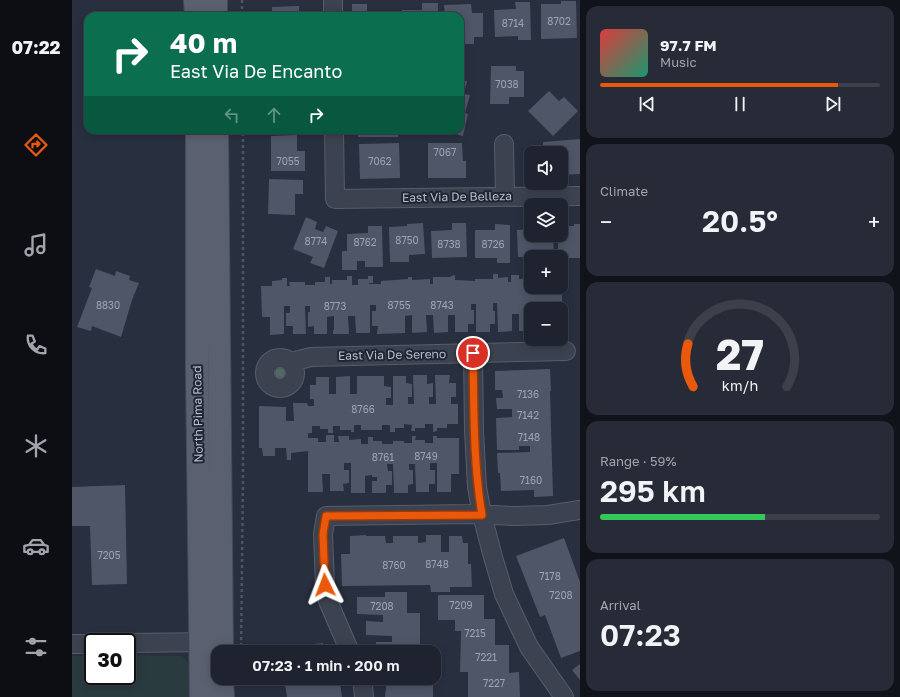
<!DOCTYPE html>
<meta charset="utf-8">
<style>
:root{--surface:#1e232f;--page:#262b37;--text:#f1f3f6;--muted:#a1a4aa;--line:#3c404b;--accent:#ea580c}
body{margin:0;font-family:"Golos Text",sans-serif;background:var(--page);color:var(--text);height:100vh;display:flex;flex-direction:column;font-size:15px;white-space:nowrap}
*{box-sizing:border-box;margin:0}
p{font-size:13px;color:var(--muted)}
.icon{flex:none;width:22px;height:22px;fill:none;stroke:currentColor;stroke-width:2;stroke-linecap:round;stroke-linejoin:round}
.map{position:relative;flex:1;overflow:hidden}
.side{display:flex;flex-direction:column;gap:6px;padding:6px;background:#10131a;width:320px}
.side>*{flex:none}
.guide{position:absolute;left:12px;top:12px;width:380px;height:122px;border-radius:12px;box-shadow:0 2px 10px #0003,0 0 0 1px var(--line);background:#0b6e4f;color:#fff;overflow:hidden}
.fabs{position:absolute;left:452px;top:146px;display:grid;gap:8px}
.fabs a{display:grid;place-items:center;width:44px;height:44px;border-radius:8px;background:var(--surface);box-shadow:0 2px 10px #0003,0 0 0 1px var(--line);font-size:20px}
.speed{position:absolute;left:12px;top:633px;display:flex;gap:8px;font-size:20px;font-weight:700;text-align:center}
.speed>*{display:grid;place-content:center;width:52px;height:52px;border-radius:50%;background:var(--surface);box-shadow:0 2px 10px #0003,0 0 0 1px var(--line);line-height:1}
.speed .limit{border:2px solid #111;border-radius:6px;background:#fff;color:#111}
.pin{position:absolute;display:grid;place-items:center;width:34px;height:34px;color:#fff;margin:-17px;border:2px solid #fff;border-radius:50%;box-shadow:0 1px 4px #0007}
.me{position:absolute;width:44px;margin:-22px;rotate:357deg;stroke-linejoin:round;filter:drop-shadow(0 0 3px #0008)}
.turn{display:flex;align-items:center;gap:14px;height:84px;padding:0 20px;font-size:18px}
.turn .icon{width:52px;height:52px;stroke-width:2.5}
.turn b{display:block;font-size:28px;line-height:34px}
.lanes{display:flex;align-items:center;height:38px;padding:0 20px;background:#0003;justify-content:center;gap:20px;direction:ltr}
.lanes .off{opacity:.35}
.big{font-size:30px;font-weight:600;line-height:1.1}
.side .widget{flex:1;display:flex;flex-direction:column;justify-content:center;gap:6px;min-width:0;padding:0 14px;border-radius:12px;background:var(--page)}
.side .dial{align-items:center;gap:0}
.dial svg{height:104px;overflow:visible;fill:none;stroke:var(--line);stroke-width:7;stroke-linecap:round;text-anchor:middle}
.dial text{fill:var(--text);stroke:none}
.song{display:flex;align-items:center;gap:12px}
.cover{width:48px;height:48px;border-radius:6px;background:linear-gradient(135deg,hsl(0 70% 55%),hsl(160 70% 35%))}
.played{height:4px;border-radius:2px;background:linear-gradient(90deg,var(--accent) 85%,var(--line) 85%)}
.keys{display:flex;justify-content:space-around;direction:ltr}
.heat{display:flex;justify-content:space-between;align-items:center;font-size:22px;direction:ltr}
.charge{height:6px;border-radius:3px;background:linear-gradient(90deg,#34c759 59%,var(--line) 0)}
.trip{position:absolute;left:139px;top:645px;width:230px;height:40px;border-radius:12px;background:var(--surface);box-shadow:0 2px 10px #0003,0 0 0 1px var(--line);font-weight:600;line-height:40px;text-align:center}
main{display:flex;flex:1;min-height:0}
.menu{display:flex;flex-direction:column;width:72px;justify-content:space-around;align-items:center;background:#0c0e13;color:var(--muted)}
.menu .icon{width:28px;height:28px}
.menu .selected{color:var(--accent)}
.menu b{font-size:18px;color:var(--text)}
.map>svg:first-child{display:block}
</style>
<main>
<nav class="menu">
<b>07:22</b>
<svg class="icon selected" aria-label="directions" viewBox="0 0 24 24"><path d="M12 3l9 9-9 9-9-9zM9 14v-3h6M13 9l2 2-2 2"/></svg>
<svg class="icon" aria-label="music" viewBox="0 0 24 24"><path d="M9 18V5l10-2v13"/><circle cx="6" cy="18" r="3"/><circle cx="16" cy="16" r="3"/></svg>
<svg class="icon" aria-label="phone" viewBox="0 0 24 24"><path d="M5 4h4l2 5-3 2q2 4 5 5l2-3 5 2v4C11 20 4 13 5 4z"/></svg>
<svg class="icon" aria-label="climate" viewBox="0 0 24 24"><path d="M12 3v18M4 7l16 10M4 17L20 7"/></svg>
<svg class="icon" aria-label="car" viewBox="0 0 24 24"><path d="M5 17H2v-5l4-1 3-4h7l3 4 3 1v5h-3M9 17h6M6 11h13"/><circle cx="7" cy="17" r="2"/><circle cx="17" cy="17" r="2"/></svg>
<svg class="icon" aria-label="filters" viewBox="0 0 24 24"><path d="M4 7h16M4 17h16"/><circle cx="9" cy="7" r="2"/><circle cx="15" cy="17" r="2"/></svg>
</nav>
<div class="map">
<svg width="508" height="697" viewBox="0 0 508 697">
<rect width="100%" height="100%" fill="#282f3f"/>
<path fill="#2a3b40" d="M55,655L109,656C123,665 120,682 120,697H0V656H21V676H55Z"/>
<path fill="#4e5668" d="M489,1H504L505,38L469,39V4H489Z
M443,2H458L459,40H446V36L423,37L422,10L444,9Z
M350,3H366V16H330V10H350Z
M280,4H295V11H315V16H280Z
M399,4L400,13H411V37H402V44H388V16H373L372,5Z
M227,6V16H200V7Z
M419,66H444V71H452V97H437V104H418Z
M388,80L395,81L392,94L398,95L393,113L396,114L391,136L373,131V130H388Z
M477,91L487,101L492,97L506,111L481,136L456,111Z
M286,130H326V137H286Z
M225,135V151H233V171H199V136Z
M508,139V174L489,175V153H471V142Z
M327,143L328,178L288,179L287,144Z
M356,143H390L391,161H394V178H356Z
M197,179L231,180V194H223V215L196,214Z
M234,217L245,222L243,229L251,232L254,226L266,231L252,268L238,263L241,257L221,249Z
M351,223L353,254L337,255V262H318L317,227L335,226V224Z
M380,223H394L395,257L360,258L359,231L380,230Z
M423,224L438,225V263H425V258H403V230H423Z
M502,224H508V258H489V257H486V235H489V226H502Z
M296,226H310L311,267H293V261H285V270H270V251H275V234L296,233Z
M459,229V235H481L482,257H446L445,230Z
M24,269L43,276L44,271L58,276L57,280L67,283L60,300L49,337L20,326L19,331L5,327L20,288L17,287Z
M421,274H426V278L436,277V282H439V275H447V279L459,278V287H490V302H485V309H467V302L463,303V309H459V331H447V314H440V331L426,332L425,303H421V311H423V324H418V332H404V304H399V310H402V324H396V332H383V315H376V332L362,333L361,315H354L355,332L340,333V315L333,316V333L305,334L306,326H300V311H304V305H298V333H284L283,316H276L277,334H261V330H262V316L255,317V334H242V326L236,327V312H238V306H233L234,334H221V326H214V313H218V306H212V334L198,335V317H190L189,286H200V281L210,280V278H215V286H218L217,282H233V285H243V282H253V277H258V284H260V280H275V276H280V285H286V279H296V276H301V283H297V284H309V281L336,279V277H340V280L358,279V284H361V277H379V276L383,275V280L403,281V279H421Z
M478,369L479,391H478L481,496L462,497V490L429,491L428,473H426L425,453L458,452V446H447V450H425L424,418L440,417V409H425L424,398H431L430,390H423V371Z
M341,375H355V384L361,383V397H357V404H364L363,375H378L377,383H384V397H379V404H386V424H375V428H365V431L361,432V424H353V428H343V431H339L340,425L332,424V428H323V432H318V425H310V430H289V425H282V432H279V430H268V426H261V433H256V429H248V426H240V433H236V438H246V442H254V435H262V442H267L266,436H277V440L289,439V444H296V437H301V441H310V444H321V441H332V443H340V436H344L343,440H353V443H361V436H365V438H387V474H379V492H365V463H358V470H363V484H357V492H344L343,464H337V470H341V484L336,485V493H322L321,464H315L316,471H320V485H314V493H300V481H305V477H300V475L293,476V493H279V463H272V470H277V483L271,484L272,491H258V474H250L251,492H236V451L219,453V460H215L214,448H203V456H191L190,448H187V406L214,407V421H222L221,403H235L236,406H242V399H238V385H244V377H257V394H264V377L278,376V394H285V376H312V386L319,387V398H314V405H321V376H334V383L340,384V397H336V404H342Z
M53,485L55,584L20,585L18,526H0V487Z
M294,535V536H313L314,543H321V536H346V543L354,542V535H369V552H377V536H390L391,543H396V564H399L400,587H378V592H359L358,585L270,586L269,554H278V536Z
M492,538L508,582V651L489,658L473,615L468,617L444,556Z
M313,592H335V613H348V645L362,646V652H304V642H320V636L294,635V621L311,622V615L285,614V597H313Z
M366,595H412V619H423V645H437V673L447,672L448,697H396V672H388L389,631H383V620H366Z
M251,643L252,652H199L198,649Z
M508,664V680L500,670Z
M212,678H255L256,685L268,683L270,697H215Z
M341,678H361V697H313L314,686H321V681L342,683Z"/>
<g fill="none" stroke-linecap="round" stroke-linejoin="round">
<defs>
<path id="minor" d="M261,0V16
M262,130L263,199L508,196
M432,144L433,196
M401,353L402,431L405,487L410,515L421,557L432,594L457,647L492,697
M193 373a15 15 0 1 1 30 0a15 15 0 1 1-30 0Z
M219,362L239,357L494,351
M55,643L142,642
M0,644H21
M278,652L256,601L253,585L251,534L254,516L399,514L442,516L476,515L508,510
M288,678L291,686L292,697"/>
<path id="major" d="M123,0L124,16
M144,0V16
M125,130V370L129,697
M145,130L150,652
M150,678L151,697"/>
</defs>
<use href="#minor" stroke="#575d6a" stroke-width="20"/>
<use href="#major" stroke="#454b58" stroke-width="24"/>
<path stroke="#48585d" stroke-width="2.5" stroke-dasharray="3 3" stroke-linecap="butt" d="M170,0V16
M169,652L171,478V130"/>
<use href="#minor" stroke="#3c424f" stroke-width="18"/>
<use href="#major" stroke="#5a606f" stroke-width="22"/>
</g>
<circle fill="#506962" cx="208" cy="373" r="5"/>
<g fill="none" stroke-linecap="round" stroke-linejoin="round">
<defs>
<path id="route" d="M253,585L251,534L254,516L410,515C401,462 402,407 401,353"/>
</defs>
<use href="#route" stroke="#983908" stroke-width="10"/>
<use href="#route" stroke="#ea580c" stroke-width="7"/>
</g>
<g text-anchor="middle" stroke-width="4" stroke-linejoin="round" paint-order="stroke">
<g font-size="10" fill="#9ea3b2">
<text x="487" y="25">8702</text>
<text x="441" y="27">8714</text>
<text x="435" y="88">7038</text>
<text x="373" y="156">7067</text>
<text x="216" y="165">7055</text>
<text x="308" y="165">7062</text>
<text x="335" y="244">8750</text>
<text x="244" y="245">8774</text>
<text x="293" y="246">8762</text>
<text x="377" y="248">8738</text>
<text x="421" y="248">8726</text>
<text x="36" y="309">8830</text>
<text x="327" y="309">8755</text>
<text x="370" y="309">8743</text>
<text x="263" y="310">8773</text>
<text x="456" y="398">7136</text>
<text x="291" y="413">8766</text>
<text x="456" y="419">7142</text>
<text x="457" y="441">7148</text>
<text x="354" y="460">8749</text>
<text x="311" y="461">8761</text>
<text x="459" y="484">7160</text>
<text x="37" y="559">7205</text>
<text x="365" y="568">8748</text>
<text x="322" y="569">8760</text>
<text x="478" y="580">7178</text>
<text x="489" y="599">7208</text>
<text x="389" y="609">7209</text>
<text x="310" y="610">7208</text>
<text x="403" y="637">7215</text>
<text x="414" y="661">7221</text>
<text x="422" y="687">7227</text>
</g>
<g font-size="12" fill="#b8bdca" stroke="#202634">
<text transform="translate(385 197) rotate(-1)" y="4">East Via De Belleza</text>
<text transform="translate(320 355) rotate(-1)" y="4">East Via De Sereno</text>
<text transform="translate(126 414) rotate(-91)" y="4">North Pima Road</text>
</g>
</g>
</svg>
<div class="fabs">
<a><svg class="icon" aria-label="sound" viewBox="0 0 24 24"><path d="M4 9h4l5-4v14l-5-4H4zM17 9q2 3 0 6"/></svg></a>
<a><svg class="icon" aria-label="layers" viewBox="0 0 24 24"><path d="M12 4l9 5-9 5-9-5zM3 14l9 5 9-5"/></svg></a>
<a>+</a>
<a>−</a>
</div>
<div class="speed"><div class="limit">30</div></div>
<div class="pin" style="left:401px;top:353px;background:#d93025"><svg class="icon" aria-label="arrive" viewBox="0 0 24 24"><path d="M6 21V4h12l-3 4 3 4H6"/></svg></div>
<svg class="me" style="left:253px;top:585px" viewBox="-20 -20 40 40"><path d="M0-17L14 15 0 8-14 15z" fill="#ea580c" stroke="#fff" stroke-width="4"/></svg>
<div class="trip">07:23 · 1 min · 200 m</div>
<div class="guide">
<div class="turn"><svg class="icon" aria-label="right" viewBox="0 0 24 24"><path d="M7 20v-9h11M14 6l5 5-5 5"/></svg><div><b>40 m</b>East Via De Encanto</div></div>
<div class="lanes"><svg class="icon off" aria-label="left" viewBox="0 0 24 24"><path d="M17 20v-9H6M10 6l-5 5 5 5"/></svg><svg class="icon off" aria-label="ahead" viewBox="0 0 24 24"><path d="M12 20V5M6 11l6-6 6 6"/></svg><svg class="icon" aria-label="right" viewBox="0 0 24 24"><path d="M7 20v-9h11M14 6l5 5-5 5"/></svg></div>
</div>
</div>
<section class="side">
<div class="widget">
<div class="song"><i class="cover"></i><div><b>97.7 FM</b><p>Music</p></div></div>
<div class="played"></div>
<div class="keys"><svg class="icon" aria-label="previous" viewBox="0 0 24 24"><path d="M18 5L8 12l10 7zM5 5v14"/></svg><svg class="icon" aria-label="pause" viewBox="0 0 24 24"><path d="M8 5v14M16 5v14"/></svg><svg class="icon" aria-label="next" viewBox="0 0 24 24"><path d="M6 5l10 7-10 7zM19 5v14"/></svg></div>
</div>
<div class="widget"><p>Climate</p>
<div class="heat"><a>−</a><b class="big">20.5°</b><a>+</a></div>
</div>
<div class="widget dial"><svg viewBox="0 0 100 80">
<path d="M14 69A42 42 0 1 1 86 69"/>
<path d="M14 69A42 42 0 0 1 10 36" stroke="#ea580c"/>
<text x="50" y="56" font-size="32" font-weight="700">27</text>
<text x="50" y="72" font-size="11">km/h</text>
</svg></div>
<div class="widget"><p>Range · 59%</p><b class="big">295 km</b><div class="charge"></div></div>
<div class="widget"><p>Arrival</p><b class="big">07:23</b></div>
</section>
</main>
